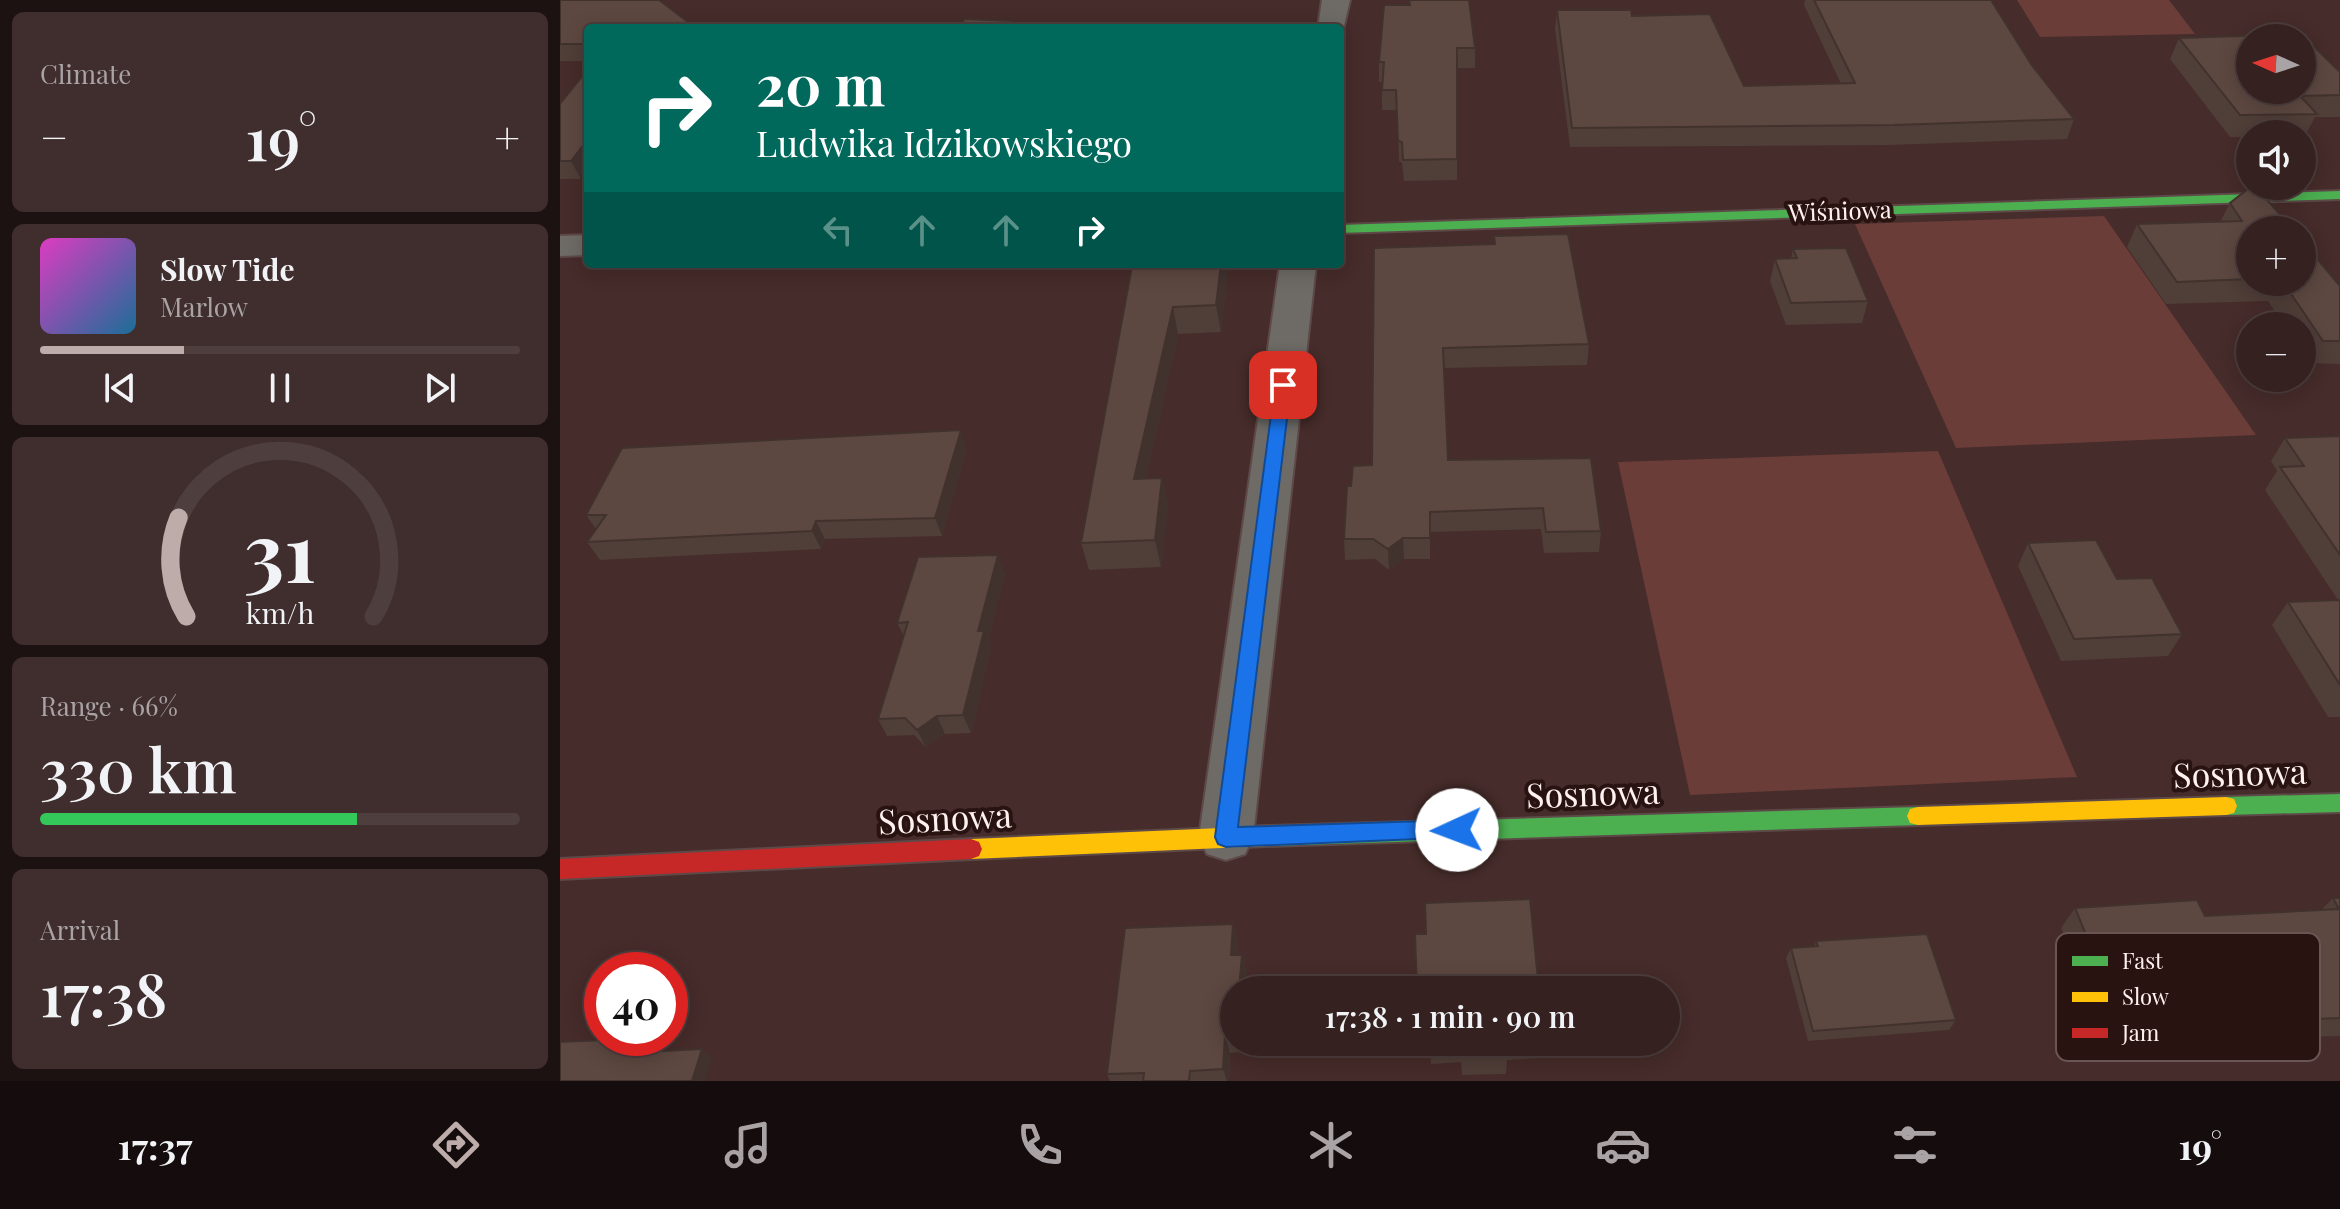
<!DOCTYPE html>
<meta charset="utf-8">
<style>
:root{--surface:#342120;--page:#3f2e2d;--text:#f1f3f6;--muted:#a9a3a5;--line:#4e3e3e;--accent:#beacaa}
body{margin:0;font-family:"Playfair Display",serif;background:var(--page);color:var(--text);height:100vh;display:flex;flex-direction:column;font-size:30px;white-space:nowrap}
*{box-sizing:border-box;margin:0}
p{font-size:26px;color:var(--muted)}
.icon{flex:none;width:44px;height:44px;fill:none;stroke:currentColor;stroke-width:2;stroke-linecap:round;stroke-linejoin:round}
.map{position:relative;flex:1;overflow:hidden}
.side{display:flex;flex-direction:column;gap:12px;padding:12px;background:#1d1212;width:560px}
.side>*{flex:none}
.banner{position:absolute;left:24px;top:24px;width:760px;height:244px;border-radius:8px;box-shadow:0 4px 20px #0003,0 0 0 2px var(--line);background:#00695c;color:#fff;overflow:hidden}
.needle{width:52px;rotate:273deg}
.tools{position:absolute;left:1676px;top:24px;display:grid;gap:16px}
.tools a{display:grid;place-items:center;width:80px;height:80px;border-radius:50%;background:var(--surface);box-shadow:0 4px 20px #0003,0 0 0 2px var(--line);font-size:40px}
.speed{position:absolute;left:24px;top:952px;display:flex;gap:16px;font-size:40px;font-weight:700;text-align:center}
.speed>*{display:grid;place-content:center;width:104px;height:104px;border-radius:50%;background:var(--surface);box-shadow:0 4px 20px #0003,0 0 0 2px var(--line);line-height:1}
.speed .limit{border:12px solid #d22;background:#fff;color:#111}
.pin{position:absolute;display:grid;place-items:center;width:68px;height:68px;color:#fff;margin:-34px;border-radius:16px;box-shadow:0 4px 12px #0006}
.me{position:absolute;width:88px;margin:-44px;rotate:268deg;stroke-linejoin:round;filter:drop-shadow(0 0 6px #0008)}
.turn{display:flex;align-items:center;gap:28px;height:168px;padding:0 40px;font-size:36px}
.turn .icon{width:104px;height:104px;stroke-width:2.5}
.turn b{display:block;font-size:56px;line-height:68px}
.lanes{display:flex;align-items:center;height:76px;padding:0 40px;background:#0003;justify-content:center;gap:40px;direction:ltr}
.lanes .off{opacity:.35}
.big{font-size:60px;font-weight:600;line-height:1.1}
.side .widget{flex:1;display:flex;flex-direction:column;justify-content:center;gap:12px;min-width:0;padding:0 28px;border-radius:12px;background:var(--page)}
.side .dial{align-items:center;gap:0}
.dial svg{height:208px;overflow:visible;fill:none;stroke:var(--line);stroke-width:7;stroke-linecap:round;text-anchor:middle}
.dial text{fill:var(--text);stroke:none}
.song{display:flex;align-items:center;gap:24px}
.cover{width:96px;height:96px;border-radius:12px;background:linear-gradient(135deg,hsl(310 70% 55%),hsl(200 70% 35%))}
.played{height:8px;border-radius:4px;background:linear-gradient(90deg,var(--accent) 30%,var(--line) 30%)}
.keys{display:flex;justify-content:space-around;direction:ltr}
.heat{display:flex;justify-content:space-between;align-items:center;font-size:44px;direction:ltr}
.charge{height:12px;border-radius:6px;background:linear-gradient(90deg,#34c759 66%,var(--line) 0)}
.trip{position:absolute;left:660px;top:976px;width:460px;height:80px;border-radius:40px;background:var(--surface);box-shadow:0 4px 20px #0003,0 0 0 2px var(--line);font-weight:600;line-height:80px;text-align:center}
.dock{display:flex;height:128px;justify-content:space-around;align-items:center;background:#150d0d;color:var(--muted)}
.dock .icon{width:56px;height:56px}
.dock .active{color:var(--accent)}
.dock b{font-size:36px;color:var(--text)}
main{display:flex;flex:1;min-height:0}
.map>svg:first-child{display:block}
</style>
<main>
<section class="side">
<div class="widget"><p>Climate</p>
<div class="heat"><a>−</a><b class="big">19°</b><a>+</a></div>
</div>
<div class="widget">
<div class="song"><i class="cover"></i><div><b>Slow Tide</b><p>Marlow</p></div></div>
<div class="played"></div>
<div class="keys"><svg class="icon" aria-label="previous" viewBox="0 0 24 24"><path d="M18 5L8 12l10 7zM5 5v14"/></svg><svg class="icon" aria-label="pause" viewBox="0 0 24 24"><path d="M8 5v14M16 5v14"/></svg><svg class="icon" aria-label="next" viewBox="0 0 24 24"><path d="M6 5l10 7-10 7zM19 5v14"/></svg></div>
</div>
<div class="widget dial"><svg viewBox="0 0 100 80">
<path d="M14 69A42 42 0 1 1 86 69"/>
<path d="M14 69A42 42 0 0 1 11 31" stroke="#beacaa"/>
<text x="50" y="56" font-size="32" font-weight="700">31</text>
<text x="50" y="72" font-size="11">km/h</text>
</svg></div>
<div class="widget"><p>Range · 66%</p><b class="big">330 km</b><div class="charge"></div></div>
<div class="widget"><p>Arrival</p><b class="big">17:38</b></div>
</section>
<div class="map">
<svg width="1780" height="1081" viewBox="0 0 1780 1081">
<rect width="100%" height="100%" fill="#462c2a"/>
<path fill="#6a3d39" d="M1457,0H1609L1635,34L1480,37Z
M1544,216L1696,435L1396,448L1295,224Z
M1378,451L1517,777L1130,795L1058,462Z"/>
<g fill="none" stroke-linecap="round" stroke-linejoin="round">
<defs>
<path id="street" d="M762,0H790L782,34L780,28H758Z
M28,235V255L0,256V236Z
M720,264H756L693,837L685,854L666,860L647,854L639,837Z"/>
<path id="fast" d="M1780,191V199L780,233V225Z
M1780,794V812L1666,815L1658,813L1655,806L1658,799L1666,797Z
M1358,807L1366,809L1369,816L1366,823L1358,825L707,846L699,843L696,836L699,829L707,826Z"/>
<path id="slow" d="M1666,797L1674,799L1677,806L1674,813L1666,815L1358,825L1350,823L1347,816L1350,809L1358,807Z
M707,826L715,829L718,836L715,843L707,846L411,859L403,856L400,849L403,842L411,839Z"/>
<path id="jam" d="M411,839L419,842L422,849L419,856L411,859L0,879V859Z"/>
</defs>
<use href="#street" stroke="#5d4948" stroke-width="4"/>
<use href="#fast" stroke="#5d4948" stroke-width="4"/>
<use href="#slow" stroke="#5d4948" stroke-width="4"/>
<use href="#jam" stroke="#5d4948" stroke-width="4"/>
<use href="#street" fill="#6e6b66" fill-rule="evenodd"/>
<use href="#fast" fill="#4caf50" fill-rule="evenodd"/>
<use href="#slow" fill="#ffc107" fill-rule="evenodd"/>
<use href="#jam" fill="#c62828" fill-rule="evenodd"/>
</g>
<path fill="#503e38" d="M0,0L28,28V61H0Z
M849,0H909L915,48V68H897V180L844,181L842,163L839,161L837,110H822V82H819V62L849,5Z
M1245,0H1431L1471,64L1514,119L1507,139L1328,145L1010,147L995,29L997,10L1072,16L1184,86L1281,84L1244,5Z
M1619,38L1780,72V117H1755L1745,136H1742V134H1690V137H1670L1610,59Z
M0,104L21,179H0Z
M1670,203L1690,230V282H1742L1780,286V364L1749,363L1742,353V326H1725L1708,301L1606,304L1567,247L1577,224L1660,222Z
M934,236L1029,344L1027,365L884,368L888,460L1041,531L1039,552L984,553L981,529L870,532V559H844L829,570L815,559L785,560L784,539L791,486L812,465L934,244Z
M1233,249L1308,301L1302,323L1226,325L1210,281L1215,259L1231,258Z
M668,264L661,332L618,334L586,479L602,478L608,505L601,567L529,570L521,543L572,266Z
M1780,436V717H1768L1712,625L1728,602L1778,600L1705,490L1717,471L1711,461L1725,438Z
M407,448L382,536L265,539L261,549L40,560L27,542L36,529L26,515Z
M1468,543L1557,579L1622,634L1608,656L1501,661L1458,566Z
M445,573L428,640L431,648L411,733L385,734L366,747L354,735L327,736L318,719L344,636L337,623Z
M1773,898H1780V1036L1748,1037L1737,1047L1670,1050L1663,1033L1546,1041L1501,928L1515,908L1645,916L1761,910Z
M673,924L678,944L677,955H682L687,974L686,990H674V1042H681L680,1052L670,1053L669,1081H550L547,1074Z
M1256,941L1396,1020L1389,1030L1248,1041L1226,958L1231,948L1254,947Z
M870,1042H984L982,1058L947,1060L946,1074L902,1075L901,1062L871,1064Z"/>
<path fill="#41322e" d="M28,139V169L21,179L11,161Z
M661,264H668L661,332L656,305Z
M613,307L618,334L580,507L574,479Z
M401,430L407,448L382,536L375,518Z
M602,478L608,505L601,567L595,540Z
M256,521L265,539L261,549L252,531Z
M843,538L844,559L829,570L828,549Z
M438,555L445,573L428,640L431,648L411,733L403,715L418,631Z
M377,716L385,734L366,747L357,730Z
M673,924L678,944L676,974L671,955Z
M682,955L687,974L686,990H679Z
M665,1035L670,1053L669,1081H667L663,1069Z
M88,1038L99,1048L93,1062L83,1052Z
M677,1042H681L680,1052Z
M142,1049L152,1059L145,1081H132Z"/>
<path fill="#5d4841" stroke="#41322e" stroke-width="2" fill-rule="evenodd" d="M0,0H99L136,28H28V44H0Z
M849,0H909L915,48H897V159L843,160L842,142L838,141L836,90H822L824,62H819L824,5H850Z
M1254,0H1431L1471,64L1514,119L1334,125L1012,128L997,10H1071L1072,16L1150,14L1184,86L1295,83Z
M404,19L453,21L450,28H400Z
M1741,34L1780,72V95L1740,96L1757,114L1680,115L1619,38ZM1690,38H1742V90H1690Z
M28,69V139L11,161H0V104Z
M1688,189H1698L1733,230H1690V279L1617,282L1577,224L1682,221L1670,203Z
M1008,234L1029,344L883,348L888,460L1031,458L1041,531L986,532L983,508L870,512V538H843L828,549L813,539H784L787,486H791L793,466L812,465L814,248L935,244L934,236Z
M1742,241L1780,286V341H1763L1723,282H1742Z
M1286,248L1308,301L1231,303L1215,259L1237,258L1233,249Z
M619,264H661L656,305L613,307L574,479L602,478L595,540L521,543L572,266Z
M401,430L375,518L256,521L252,531L27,542L46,515H26L62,448Z
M1780,436V555L1720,467L1744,466L1725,438Z
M1536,540L1557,579L1592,578L1622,634L1514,639L1468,543Z
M438,555L418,631H424L403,715L377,716L357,730L345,718L318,719L348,622L337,623L358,557Z
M1780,600V685L1728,602Z
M1773,898H1780V1018L1754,1019L1758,1028L1690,1032L1682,1014L1562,1022L1515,908L1637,900L1645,916L1779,909Z
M970,899L979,990H857L855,934H866L865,903Z
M673,924L671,955H682L679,990H674V1034L665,1035L663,1069L630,1071L629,1081H583L584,1073L547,1074L565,928Z
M1367,934L1396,1020L1253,1031L1231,948L1258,946L1256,941Z
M88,1038L83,1052L142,1049L132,1081H0V1042Z
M870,1042H950H947V1056L902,1057V1044L870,1045Z"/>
<path fill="#1a73e8" stroke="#114b97" stroke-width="2" d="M723,379L731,385L678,827L897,820L905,823L908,830L905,837L666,847L658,844L655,837L715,385Z"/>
<g text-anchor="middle" stroke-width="8" stroke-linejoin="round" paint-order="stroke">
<g font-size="24" fill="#fef1ef" stroke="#291311">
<text transform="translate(1280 212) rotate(-2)" y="8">Wiśniowa</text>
</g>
<g font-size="34" fill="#fef1ef" stroke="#291311">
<text transform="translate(1680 774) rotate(-2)" y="12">Sosnowa</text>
<text transform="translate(1033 794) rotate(-2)" y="12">Sosnowa</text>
<text transform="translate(385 819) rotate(-3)" y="12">Sosnowa</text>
</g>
</g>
<rect x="1496" y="933" width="264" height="128" rx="12" fill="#291311" stroke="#695654" stroke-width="2"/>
<rect x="1512" y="956" width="36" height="10" fill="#4caf50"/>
<rect x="1512" y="992" width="36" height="10" fill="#ffc107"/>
<rect x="1512" y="1028" width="36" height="10" fill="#c62828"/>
<g font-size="22" fill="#fef1ef">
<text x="1562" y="969">Fast</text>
<text x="1562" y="1005">Slow</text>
<text x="1562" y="1041">Jam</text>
</g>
</svg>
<div class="tools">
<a><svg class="needle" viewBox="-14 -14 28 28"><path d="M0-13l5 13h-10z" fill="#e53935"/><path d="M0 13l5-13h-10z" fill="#a9a3a5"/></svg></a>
<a><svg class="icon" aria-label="sound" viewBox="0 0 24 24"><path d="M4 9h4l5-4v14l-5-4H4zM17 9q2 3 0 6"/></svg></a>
<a>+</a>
<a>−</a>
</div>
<div class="speed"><div class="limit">40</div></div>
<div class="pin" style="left:723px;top:385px;background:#d93025"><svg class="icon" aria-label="arrive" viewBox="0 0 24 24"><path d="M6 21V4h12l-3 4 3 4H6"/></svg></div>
<svg class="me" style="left:897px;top:830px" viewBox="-20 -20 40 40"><circle r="19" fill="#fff"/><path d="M0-13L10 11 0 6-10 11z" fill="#1a73e8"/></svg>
<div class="trip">17:38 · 1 min · 90 m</div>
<div class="banner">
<div class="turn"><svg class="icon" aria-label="right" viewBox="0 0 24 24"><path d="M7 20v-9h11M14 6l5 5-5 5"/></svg><div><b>20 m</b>Ludwika Idzikowskiego</div></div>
<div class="lanes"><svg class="icon off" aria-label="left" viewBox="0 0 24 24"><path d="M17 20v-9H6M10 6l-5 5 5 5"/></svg><svg class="icon off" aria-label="ahead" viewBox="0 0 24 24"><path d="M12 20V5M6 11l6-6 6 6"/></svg><svg class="icon off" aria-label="ahead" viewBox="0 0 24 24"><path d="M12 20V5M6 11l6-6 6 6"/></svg><svg class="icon" aria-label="right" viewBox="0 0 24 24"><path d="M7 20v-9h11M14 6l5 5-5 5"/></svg></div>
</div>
</div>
</main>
<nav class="dock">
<b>17:37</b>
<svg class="icon active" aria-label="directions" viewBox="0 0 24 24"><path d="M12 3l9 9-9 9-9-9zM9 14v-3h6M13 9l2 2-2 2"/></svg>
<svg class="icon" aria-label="music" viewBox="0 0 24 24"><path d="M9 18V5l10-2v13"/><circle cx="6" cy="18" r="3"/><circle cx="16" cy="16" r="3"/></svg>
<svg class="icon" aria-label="phone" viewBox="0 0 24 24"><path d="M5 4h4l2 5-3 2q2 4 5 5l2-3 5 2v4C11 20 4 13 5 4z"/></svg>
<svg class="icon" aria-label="climate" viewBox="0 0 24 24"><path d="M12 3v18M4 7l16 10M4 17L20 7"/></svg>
<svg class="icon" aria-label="car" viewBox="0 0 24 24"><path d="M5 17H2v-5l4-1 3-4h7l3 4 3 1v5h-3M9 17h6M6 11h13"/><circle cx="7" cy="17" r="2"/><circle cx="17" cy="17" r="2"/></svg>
<svg class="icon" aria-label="filters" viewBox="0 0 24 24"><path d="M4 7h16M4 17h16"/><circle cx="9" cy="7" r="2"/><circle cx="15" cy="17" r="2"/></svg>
<b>19°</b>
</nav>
